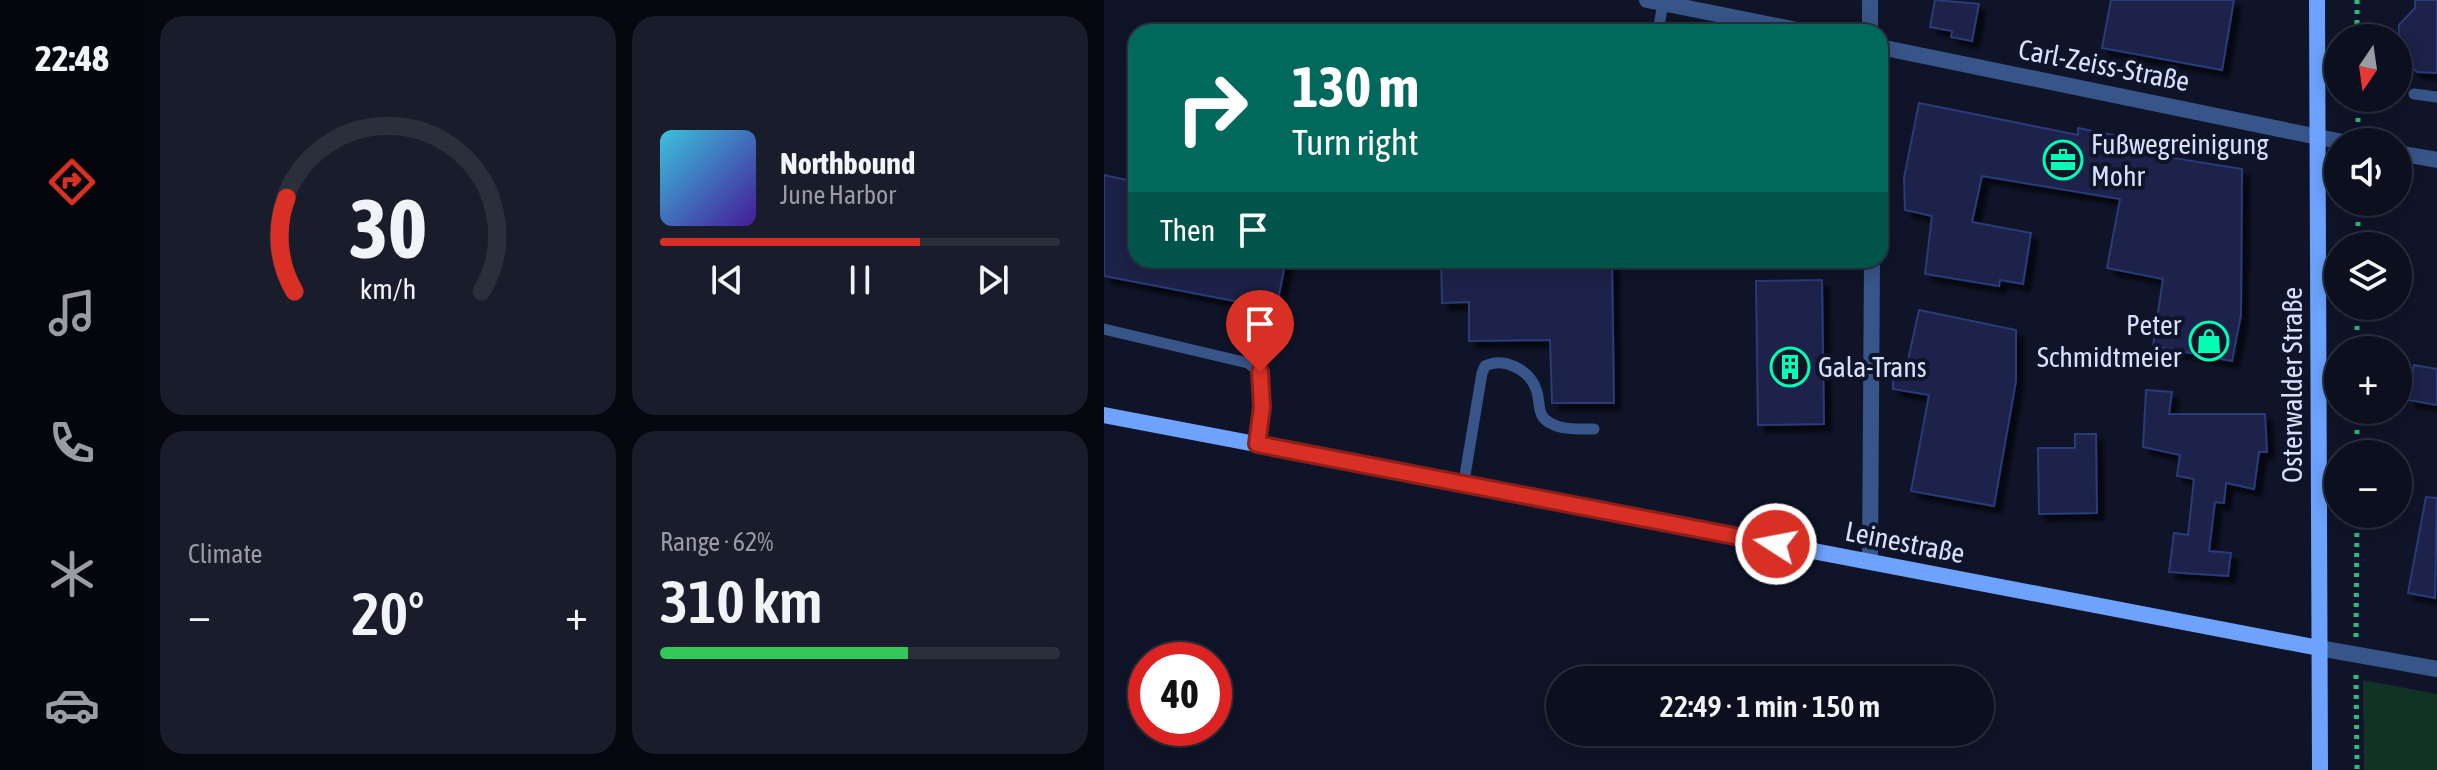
<!DOCTYPE html>
<meta charset="utf-8">
<style>
:root{--surface:#0b0f1e;--page:#191d2b;--text:#f1f3f6;--muted:#9a9ca4;--line:#2b2f3c;--accent:#d93025}
body{margin:0;font-family:"Asap Condensed",sans-serif;background:var(--page);color:var(--text);height:100vh;display:flex;flex-direction:column;font-size:30px;white-space:nowrap}
*{box-sizing:border-box;margin:0}
p{font-size:26px;color:var(--muted)}
.icon{flex:none;width:44px;height:44px;fill:none;stroke:currentColor;stroke-width:2;stroke-linecap:round;stroke-linejoin:round}
.map{position:relative;flex:1;overflow:hidden}
.details{display:flex;flex-direction:column;gap:16px;padding:16px;background:#060810;width:960px}
.details>*{flex:none}
.top-card{position:absolute;left:24px;top:24px;width:760px;height:244px;border-radius:24px;box-shadow:0 4px 20px #0003,0 0 0 2px var(--line);background:#00695c;color:#fff;overflow:hidden}
.needle{width:52px;rotate:193deg}
.fabs{position:absolute;left:1220px;top:24px;display:grid;gap:16px}
.fabs a{display:grid;place-items:center;width:88px;height:88px;border-radius:50%;background:var(--surface);box-shadow:0 4px 20px #0003,0 0 0 2px var(--line);font-size:40px}
.speed{position:absolute;left:24px;top:642px;display:flex;gap:16px;font-size:40px;font-weight:700;text-align:center}
.speed>*{display:grid;place-content:center;width:104px;height:104px;border-radius:50%;background:var(--surface);box-shadow:0 4px 20px #0003,0 0 0 2px var(--line);line-height:1}
.speed .limit{border:12px solid #d22;background:#fff;color:#111}
.pin{position:absolute;display:grid;place-items:center;width:68px;height:68px;color:#fff;margin:-82px -34px;border-radius:50% 50% 50% 0;rotate:-45deg;box-shadow:0 0 8px #0007}
.pin .icon{rotate:45deg}
.me{position:absolute;width:88px;margin:-44px;rotate:281deg;stroke-linejoin:round;filter:drop-shadow(0 0 6px #0008)}
.turn{display:flex;align-items:center;gap:28px;height:168px;padding:0 32px;font-size:36px}
.turn .icon{width:104px;height:104px;stroke-width:2.5}
.turn b{display:block;font-size:56px;line-height:68px}
.then{display:flex;align-items:center;height:76px;padding:0 32px;background:#0003;gap:16px;font-size:30px}
.big{font-size:60px;font-weight:600;line-height:1.1}
.details .widget{flex:1;display:flex;flex-direction:column;justify-content:center;gap:12px;min-width:0;padding:0 28px;border-radius:24px;background:var(--page)}
.details .dial{align-items:center;gap:0}
.dial svg{height:208px;overflow:visible;fill:none;stroke:var(--line);stroke-width:7;stroke-linecap:round;text-anchor:middle}
.dial text{fill:var(--text);stroke:none}
.song{display:flex;align-items:center;gap:24px}
.cover{width:96px;height:96px;border-radius:12px;background:linear-gradient(135deg,hsl(190 70% 55%),hsl(260 70% 35%))}
.played{height:8px;border-radius:4px;background:linear-gradient(90deg,var(--accent) 65%,var(--line) 65%)}
.keys{display:flex;justify-content:space-around;direction:ltr}
.heat{display:flex;justify-content:space-between;align-items:center;font-size:44px;direction:ltr}
.charge{height:12px;border-radius:6px;background:linear-gradient(90deg,#34c759 62%,var(--line) 0)}
.details .tiles{flex:1;display:grid;gap:16px;grid-template-columns:repeat(2,1fr)}
.trip{position:absolute;left:442px;top:666px;width:448px;height:80px;border-radius:40px;background:var(--surface);box-shadow:0 4px 20px #0003,0 0 0 2px var(--line);font-weight:600;line-height:80px;text-align:center}
main{display:flex;flex:1;min-height:0}
.menu{display:flex;flex-direction:column;width:144px;justify-content:space-around;align-items:center;background:#04060c;color:var(--muted)}
.menu .icon{width:56px;height:56px}
.menu .on{color:var(--accent)}
.menu b{font-size:36px;color:var(--text)}
.map>svg:first-child{display:block}
</style>
<main>
<nav class="menu">
<b>22:48</b>
<svg class="icon on" aria-label="directions" viewBox="0 0 24 24"><path d="M12 3l9 9-9 9-9-9zM9 14v-3h6M13 9l2 2-2 2"/></svg>
<svg class="icon" aria-label="music" viewBox="0 0 24 24"><path d="M9 18V5l10-2v13"/><circle cx="6" cy="18" r="3"/><circle cx="16" cy="16" r="3"/></svg>
<svg class="icon" aria-label="phone" viewBox="0 0 24 24"><path d="M5 4h4l2 5-3 2q2 4 5 5l2-3 5 2v4C11 20 4 13 5 4z"/></svg>
<svg class="icon" aria-label="climate" viewBox="0 0 24 24"><path d="M12 3v18M4 7l16 10M4 17L20 7"/></svg>
<svg class="icon" aria-label="car" viewBox="0 0 24 24"><path d="M5 17H2v-5l4-1 3-4h7l3 4 3 1v5h-3M9 17h6M6 11h13"/><circle cx="7" cy="17" r="2"/><circle cx="17" cy="17" r="2"/></svg>
</nav>
<section class="details">
<div class="tiles">
<div class="widget dial"><svg viewBox="0 0 100 80">
<path d="M14 69A42 42 0 1 1 86 69"/>
<path d="M14 69A42 42 0 0 1 11 33" stroke="#d93025"/>
<text x="50" y="56" font-size="32" font-weight="700">30</text>
<text x="50" y="72" font-size="11">km/h</text>
</svg></div>
<div class="widget">
<div class="song"><i class="cover"></i><div><b>Northbound</b><p>June Harbor</p></div></div>
<div class="played"></div>
<div class="keys"><svg class="icon" aria-label="previous" viewBox="0 0 24 24"><path d="M18 5L8 12l10 7zM5 5v14"/></svg><svg class="icon" aria-label="pause" viewBox="0 0 24 24"><path d="M8 5v14M16 5v14"/></svg><svg class="icon" aria-label="next" viewBox="0 0 24 24"><path d="M6 5l10 7-10 7zM19 5v14"/></svg></div>
</div>
<div class="widget"><p>Climate</p>
<div class="heat"><a>−</a><b class="big">20°</b><a>+</a></div>
</div>
<div class="widget"><p>Range · 62%</p><b class="big">310 km</b><div class="charge"></div></div>
</div>
</section>
<div class="map">
<svg width="1333" height="770" viewBox="0 0 1333 770">
<defs>
<filter id="shadow"><feDropShadow dx="7" dy="7" stdDeviation="2" flood-color="#0009"/></filter>
</defs>
<rect width="100%" height="100%" fill="#0f1428"/>
<path fill="#113224" d="M1259,680L1333,694V770H1260Z"/>
<path fill="#1a234a" stroke="#2b3a77" stroke-width="2" filter="url(#shadow)" d="M831,0L875,4L868,41L847,37L848,31L826,27Z
M1007,0H1130L1118,70L998,48Z
M1311,0H1333V73L1313,72L1294,53L1295,25L1311,8Z
M815,103L974,135V128L1059,145L1057,156L1138,169L1137,315L1128,361L1049,346L1059,279L1003,268L1016,199L878,176L868,222L927,233L919,284L896,280L895,286L821,274L828,216L801,210L800,178Z
M0,175L32,182V260H182L172,309L0,276Z
M337,260H508L510,403H448L446,340L365,341V302L338,303Z
M718,280L720,424L654,425L652,281Z
M815,310L912,330V381L890,506L807,491L825,395L789,389V362L803,365Z
M1310,365L1333,369V405L1304,400Z
M1042,390L1068,392L1065,414H1161L1163,452H1155L1150,489L1122,483L1120,503L1111,502L1105,551L1127,553L1124,576L1065,572L1070,533L1084,535L1090,479L1073,476L1076,455L1039,447Z
M971,434H992L993,513L935,514L934,448H971Z
M1322,497L1333,498L1331,598L1304,593Z"/>
<g fill="none" stroke-linecap="round" stroke-linejoin="round">
<path stroke="#2bbe7b" stroke-width="5" stroke-dasharray="4 6" stroke-linecap="butt" d="M1253,0V38
M1254,98V129
M1254,246V202
M1253,350V306
M1253,454V410
M1252,637L1253,514
M1252,675L1253,770"/>
<path stroke="#385589" stroke-width="11" d="M554,32L559,3
M1310,94L1333,97
M0,329L144,363L156,372L158,407L153,444
M360,481L378,373L381,366C399,357 425,369 432,389C437,402 432,416 446,423C458,430 476,429 490,429"/>
<path stroke="#385589" stroke-width="16" d="M543,0L703,32
M766,0V32
M776,47L1239,142
M1294,153L1333,160
M766,562L768,260
M1215,648L1333,669"/>
<path stroke="#6da3ff" stroke-width="16" d="M1213,0L1216,770
M0,415L1215,648"/>
</g>
<g fill="none" stroke-linecap="round" stroke-linejoin="round">
<defs>
<path id="route" d="M156,372L158,407L153,444L672,544"/>
</defs>
<use href="#route" stroke="#8d1f18" stroke-width="20"/>
<use href="#route" stroke="#d93025" stroke-width="14"/>
</g>
<defs>
<symbol id="office-ring" viewBox="-11 -11 22 22"><circle r="9.5" fill="#0f1428" stroke="#02ffb5" stroke-width="1.5"/><path d="M-6-3h4V-5.5h4V-3h4V5H-6ZM-1-4.5V-3h2v-1.5ZM-6 0V1H6V0Z" fill="#02ffb5"/></symbol>
<symbol id="shop-ring" viewBox="-11 -11 22 22"><circle r="9.5" fill="#0f1428" stroke="#02ffb5" stroke-width="1.5"/><path d="M-5-2.5h2.3a2.7 3.5 0 0 1 5.4 0H5L5.5 6h-11ZM-1.5-2.5h3a1.5 2.3 0 0 0-3 0Z" fill="#02ffb5"/></symbol>
<symbol id="building-ring" viewBox="-11 -11 22 22"><circle r="9.5" fill="#0f1428" stroke="#02ffb5" stroke-width="1.5"/><path d="M-4-6H4V6H1V3H-1V6H-4ZM-2.5-4.3h1.7v1.8h-1.7ZM.8-4.3h1.7v1.8H.8ZM-2.5-1h1.7V.8h-1.7ZM.8-1h1.7V.8H.8Z" fill="#02ffb5"/></symbol>
</defs>
<g fill-rule="evenodd">
<use href="#office-ring" x="937" y="138" width="44" height="44"/>
<use href="#shop-ring" x="1083" y="319" width="44" height="44"/>
<use href="#building-ring" x="664" y="345" width="44" height="44"/>
</g>
<g text-anchor="middle" stroke-width="8" stroke-linejoin="round" paint-order="stroke">
<g font-size="28" fill="#d6e1ff" stroke="#0f1428">
<text transform="translate(1000 65) rotate(11)" y="10">Carl-Zeiss-Straße</text>
<text transform="translate(1188 385) rotate(-90)" y="10">Osterwalder Straße</text>
<text transform="translate(801 542) rotate(11)" y="10">Leinestraße</text>
</g>
<g font-size="28" fill="#d6e1ff" stroke="#0f1428" text-anchor="start">
<text x="987" y="154">Fußwegreinigung<tspan x="987" dy="32">Mohr</tspan></text>
<text x="1077" y="335" text-anchor="end">Peter<tspan x="1077" dy="32">Schmidtmeier</tspan></text>
<text x="714" y="377">Gala-Trans</text>
</g>
</g>
</svg>
<div class="fabs">
<a><svg class="needle" viewBox="-14 -14 28 28"><path d="M0-13l5 13h-10z" fill="#e53935"/><path d="M0 13l5-13h-10z" fill="#9a9ca4"/></svg></a>
<a><svg class="icon" aria-label="sound" viewBox="0 0 24 24"><path d="M4 9h4l5-4v14l-5-4H4zM17 9q2 3 0 6"/></svg></a>
<a><svg class="icon" aria-label="layers" viewBox="0 0 24 24"><path d="M12 4l9 5-9 5-9-5zM3 14l9 5 9-5"/></svg></a>
<a>+</a>
<a>−</a>
</div>
<div class="speed"><div class="limit">40</div></div>
<div class="pin" style="left:156px;top:372px;background:#d93025"><svg class="icon" aria-label="arrive" viewBox="0 0 24 24"><path d="M6 21V4h12l-3 4 3 4H6"/></svg></div>
<svg class="me" style="left:672px;top:544px" viewBox="-20 -20 40 40"><circle r="17" fill="#d93025" stroke="#fff" stroke-width="3"/><path d="M0-11L8 9 0 5-8 9z" fill="#fff"/></svg>
<div class="trip">22:49 · 1 min · 150 m</div>
<div class="top-card">
<div class="turn"><svg class="icon" aria-label="right" viewBox="0 0 24 24"><path d="M7 20v-9h11M14 6l5 5-5 5"/></svg><div><b>130 m</b>Turn right</div></div>
<div class="then">Then<svg class="icon" aria-label="arrive" viewBox="0 0 24 24"><path d="M6 21V4h12l-3 4 3 4H6"/></svg></div>
</div>
</div>
</main>
